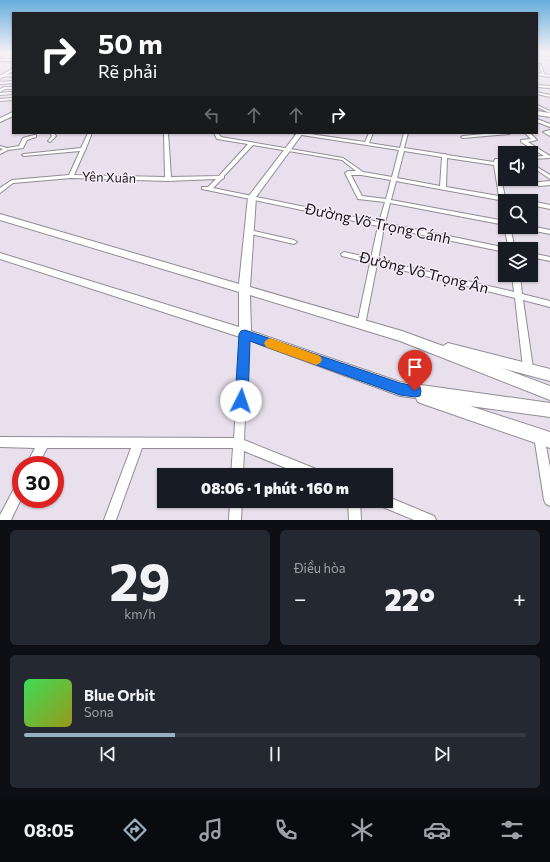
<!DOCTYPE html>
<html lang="vi">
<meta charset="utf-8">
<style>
:root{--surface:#171b24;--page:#242831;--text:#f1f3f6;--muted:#9ea1a6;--line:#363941;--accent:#97b0bf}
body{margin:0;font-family:Commissioner,sans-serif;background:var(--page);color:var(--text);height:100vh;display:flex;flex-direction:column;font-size:15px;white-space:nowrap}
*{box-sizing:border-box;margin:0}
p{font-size:13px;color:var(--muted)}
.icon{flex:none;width:22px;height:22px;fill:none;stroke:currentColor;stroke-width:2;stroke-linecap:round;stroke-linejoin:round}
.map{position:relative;height:520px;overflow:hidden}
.details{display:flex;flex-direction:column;gap:10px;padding:10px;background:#0d0f14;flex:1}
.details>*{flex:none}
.guide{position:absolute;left:12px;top:12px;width:526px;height:122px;border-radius:0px;box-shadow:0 1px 3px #0004;background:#202124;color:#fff;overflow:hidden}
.buttons{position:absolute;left:498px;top:146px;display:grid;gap:8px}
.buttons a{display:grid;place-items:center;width:40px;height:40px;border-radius:0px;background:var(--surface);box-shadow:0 1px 3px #0004;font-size:20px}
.speed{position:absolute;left:12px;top:456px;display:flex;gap:8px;font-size:20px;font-weight:700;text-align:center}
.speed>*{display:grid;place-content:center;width:52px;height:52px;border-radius:50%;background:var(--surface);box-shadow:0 1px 3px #0004;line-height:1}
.speed .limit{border:6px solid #d22;background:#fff;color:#111}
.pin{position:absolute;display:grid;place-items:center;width:34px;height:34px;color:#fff;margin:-41px -17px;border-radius:50% 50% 50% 0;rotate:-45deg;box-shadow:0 0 4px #0007}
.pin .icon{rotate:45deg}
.me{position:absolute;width:44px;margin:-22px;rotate:4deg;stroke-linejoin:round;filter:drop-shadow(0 0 3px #0008)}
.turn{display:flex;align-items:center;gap:14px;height:84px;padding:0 20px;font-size:18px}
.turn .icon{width:52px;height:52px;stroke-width:2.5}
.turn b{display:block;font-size:28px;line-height:34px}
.lanes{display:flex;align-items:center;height:38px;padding:0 20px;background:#0003;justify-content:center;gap:20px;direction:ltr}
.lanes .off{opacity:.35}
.big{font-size:30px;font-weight:800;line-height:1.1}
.details .card{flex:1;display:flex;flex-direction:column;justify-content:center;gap:6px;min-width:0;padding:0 14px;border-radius:6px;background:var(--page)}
.details .dial{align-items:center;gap:0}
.dial b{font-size:52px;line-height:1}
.song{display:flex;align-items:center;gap:12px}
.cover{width:48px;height:48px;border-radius:6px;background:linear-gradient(135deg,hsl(130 70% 55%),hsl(60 70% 35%))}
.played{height:4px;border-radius:2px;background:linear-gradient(90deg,var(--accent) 30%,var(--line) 30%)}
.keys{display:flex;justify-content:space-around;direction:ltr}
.heat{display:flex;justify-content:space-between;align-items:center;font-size:22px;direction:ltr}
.details .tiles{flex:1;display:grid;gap:10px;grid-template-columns:1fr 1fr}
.card:last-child{grid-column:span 2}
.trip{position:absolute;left:157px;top:468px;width:236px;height:40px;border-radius:0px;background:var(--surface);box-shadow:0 1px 3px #0004;font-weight:800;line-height:40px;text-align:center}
.tab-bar{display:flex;height:64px;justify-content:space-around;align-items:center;background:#090b0e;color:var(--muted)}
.tab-bar .icon{width:28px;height:28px}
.tab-bar .on{color:var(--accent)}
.tab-bar b{font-size:18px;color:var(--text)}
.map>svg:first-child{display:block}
</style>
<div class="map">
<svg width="550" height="520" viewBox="0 0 550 520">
<rect width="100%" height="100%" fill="#e8e0ec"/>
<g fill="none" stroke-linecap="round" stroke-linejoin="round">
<defs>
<path id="street" d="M5,53H7L0,57V55Z
M537,53L550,54V56L537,55Z
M0,59H13V61H0Z
M539,64L541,65L545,76L542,75Z
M13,74V76L0,77V75Z
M13,81V83L0,84V82Z
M537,85L550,86V88L537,87Z
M4,87H13V89H5L0,92V89Z
M11,92L12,94L0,95V93Z
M537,92L550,95V97L537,94Z
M13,98V100L0,101V99Z
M537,105L550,111V113L537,107Z
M537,119L550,124V127L537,122Z
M550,130V132H549L550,133V136L543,132Z
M50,133H54L56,136L50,142L48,141L52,136Z
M88,133H92L86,148V149L85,150L74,175L165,177L164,133H168L171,177L219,176L248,144L217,139L214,133H218L221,137L343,158L363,172L392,177L399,150L295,134L293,133H303L365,142L369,133H373L369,143L400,148L404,133H408L404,148L443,154H445L447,155L494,162L495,159H505V161H499L498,164L505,197L519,200L520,201H505V218L502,216L499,200L396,181L391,200L505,221V225L390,203L385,223L507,248L505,249V252L384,227L378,260L514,292L512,275H520L522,294L550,301V307L523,300L533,368L531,371L528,372L525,371L523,368L515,298L377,264L365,325L364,327L361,328L358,327L357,325L370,263L342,256L341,254L344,252L371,258L378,226L202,189V187H208L216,179L168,181L71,178L13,183L0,193V188L12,180L69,175L80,151L24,156L22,155L24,154L81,148ZM253,145L342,160L356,171H348L345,173L358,199L385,202L379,222L213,188L222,179L224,178V176ZM404,151L442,157L440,186L397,178ZM447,158L494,165L499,196L446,187ZM351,175H361L391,180L386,199L362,196Z
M494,133H511L509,134L463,138L461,137L463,136Z
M525,133H530L537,140L528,142L550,156V158L531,159V157L544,156L521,142V140L531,139Z
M34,135H36V137L27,140L23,148L8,150L0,154V151L3,149L0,148V146L7,148L19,146L23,138Z
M531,163L550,175V179L531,166Z
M550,181V185L539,186L536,184L539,182Z
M531,201L550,205V209L531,205Z
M505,226V227H510L515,249H509L504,227Z
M531,226L550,230V234L525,229L522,227Z
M249,230L294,240L297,242L294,244L247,233L246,232L247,231Z
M531,253L550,257V261L531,257Z
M245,330L248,331L249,334L244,440L321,471L323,475H303L244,451L243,475H231L233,448H142L116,520H104L131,448H47L38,465H26L35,448L0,447V437L234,438L241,334L242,331Z
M539,431L543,432L544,436L550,467V506L546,504L544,500L534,436L535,432Z
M21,481V499L11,520H0V515L17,483Z
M386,496L434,516L436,520H414L378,505L376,501H386Z
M230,501H242L241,520H229Z
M348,501H360L361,520H349Z"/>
<path id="secondary" d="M13,68V71L0,79V76Z
M537,73L550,75V77L537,75Z
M537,111L550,113V117L537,115Z
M297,133H303L256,197L250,287L402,331L443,346L448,343L550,369V381L502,368L550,386V400L400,341L250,295L251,331L400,382L550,403V417L470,406L550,432V448L423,404L418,402L416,398L400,396L243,338L0,259V253L239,327V292L0,220V214L239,284L248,197Z"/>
<path id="primary" d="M13,112V116L0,122V118Z"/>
</defs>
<use href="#street" stroke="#928b96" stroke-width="2"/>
<use href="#secondary" stroke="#928b96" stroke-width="2"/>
<use href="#primary" stroke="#928b96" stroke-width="2"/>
<use href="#street" fill="#fff" fill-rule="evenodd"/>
<use href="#secondary" fill="#fff" fill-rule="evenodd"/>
<use href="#primary" fill="#fff" fill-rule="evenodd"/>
</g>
<linearGradient id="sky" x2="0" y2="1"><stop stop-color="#65adda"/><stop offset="0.42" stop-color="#f5f1f6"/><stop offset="1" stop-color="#f5f1f6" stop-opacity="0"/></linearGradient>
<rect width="550" height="125" fill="url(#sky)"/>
<path fill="#1a73e8" stroke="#114b97" d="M245,330L400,383L420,387L421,391L420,396L415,397L400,395L250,341L248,401L246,406L241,408L236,406L235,401L239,334L241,331Z"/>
<path fill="#f59e0b" d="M270,338L320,356L322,360L320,363L316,365L266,347L264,343L266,340Z"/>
<g text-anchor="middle" stroke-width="3" stroke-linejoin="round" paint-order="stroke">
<g font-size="13" fill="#19161a" stroke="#f5eef9">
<text transform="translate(109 177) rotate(2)" y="5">Yên Xuân</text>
</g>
<g font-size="15" fill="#19161a" stroke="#f5eef9">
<text transform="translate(378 224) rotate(12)" y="5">Đường Võ Trọng Cánh</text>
<text transform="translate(424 273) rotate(14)" y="5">Đường Võ Trọng Ân</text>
</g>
</g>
</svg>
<div class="buttons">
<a><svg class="icon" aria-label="sound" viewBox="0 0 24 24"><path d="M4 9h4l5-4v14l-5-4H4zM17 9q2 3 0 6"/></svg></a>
<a><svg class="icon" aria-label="search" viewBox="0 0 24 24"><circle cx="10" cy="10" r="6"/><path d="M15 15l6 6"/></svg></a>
<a><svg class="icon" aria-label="layers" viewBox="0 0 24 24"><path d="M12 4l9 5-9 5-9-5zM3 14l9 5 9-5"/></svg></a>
</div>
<div class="speed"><div class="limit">30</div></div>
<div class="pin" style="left:415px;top:391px;background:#d93025"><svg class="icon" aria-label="arrive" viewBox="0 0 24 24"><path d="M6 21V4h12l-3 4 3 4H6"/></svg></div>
<svg class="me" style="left:241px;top:401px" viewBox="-20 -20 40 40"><circle r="19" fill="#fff"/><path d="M0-13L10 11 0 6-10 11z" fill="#1a73e8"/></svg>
<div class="trip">08:06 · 1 phút · 160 m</div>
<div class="guide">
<div class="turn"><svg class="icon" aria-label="right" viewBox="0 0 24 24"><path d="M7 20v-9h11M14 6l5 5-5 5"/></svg><div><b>50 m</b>Rẽ phải</div></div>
<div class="lanes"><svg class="icon off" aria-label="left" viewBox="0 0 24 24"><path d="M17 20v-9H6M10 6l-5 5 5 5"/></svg><svg class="icon off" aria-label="ahead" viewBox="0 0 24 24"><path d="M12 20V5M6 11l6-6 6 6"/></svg><svg class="icon off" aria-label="ahead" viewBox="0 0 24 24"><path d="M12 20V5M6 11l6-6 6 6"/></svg><svg class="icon" aria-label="right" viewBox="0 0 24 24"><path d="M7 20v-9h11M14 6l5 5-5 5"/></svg></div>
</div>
</div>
<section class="details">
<div class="tiles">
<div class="card dial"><b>29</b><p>km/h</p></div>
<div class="card"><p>Điều hòa</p>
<div class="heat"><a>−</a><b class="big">22°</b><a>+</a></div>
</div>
<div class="card">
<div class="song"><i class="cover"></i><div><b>Blue Orbit</b><p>Sona</p></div></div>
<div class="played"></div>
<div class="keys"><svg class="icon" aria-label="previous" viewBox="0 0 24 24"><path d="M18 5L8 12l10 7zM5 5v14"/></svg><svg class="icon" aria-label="pause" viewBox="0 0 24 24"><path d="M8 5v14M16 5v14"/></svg><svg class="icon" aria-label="next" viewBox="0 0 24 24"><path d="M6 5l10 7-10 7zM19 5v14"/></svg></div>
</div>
</div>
</section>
<nav class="tab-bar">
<b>08:05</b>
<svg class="icon on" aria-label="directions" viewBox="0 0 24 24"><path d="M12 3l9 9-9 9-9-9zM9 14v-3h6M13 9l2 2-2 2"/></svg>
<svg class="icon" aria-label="music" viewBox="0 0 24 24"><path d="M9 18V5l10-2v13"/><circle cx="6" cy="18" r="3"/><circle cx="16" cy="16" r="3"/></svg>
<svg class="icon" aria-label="phone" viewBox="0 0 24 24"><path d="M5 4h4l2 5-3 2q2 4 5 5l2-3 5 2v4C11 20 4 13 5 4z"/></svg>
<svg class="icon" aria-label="climate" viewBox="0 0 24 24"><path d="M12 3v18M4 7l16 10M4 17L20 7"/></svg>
<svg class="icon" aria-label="car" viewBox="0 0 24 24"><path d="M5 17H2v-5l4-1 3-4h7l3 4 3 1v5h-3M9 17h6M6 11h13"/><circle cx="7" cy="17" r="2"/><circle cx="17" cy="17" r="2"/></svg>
<svg class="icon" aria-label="filters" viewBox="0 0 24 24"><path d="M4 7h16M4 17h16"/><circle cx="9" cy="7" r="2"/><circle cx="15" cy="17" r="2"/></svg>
</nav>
